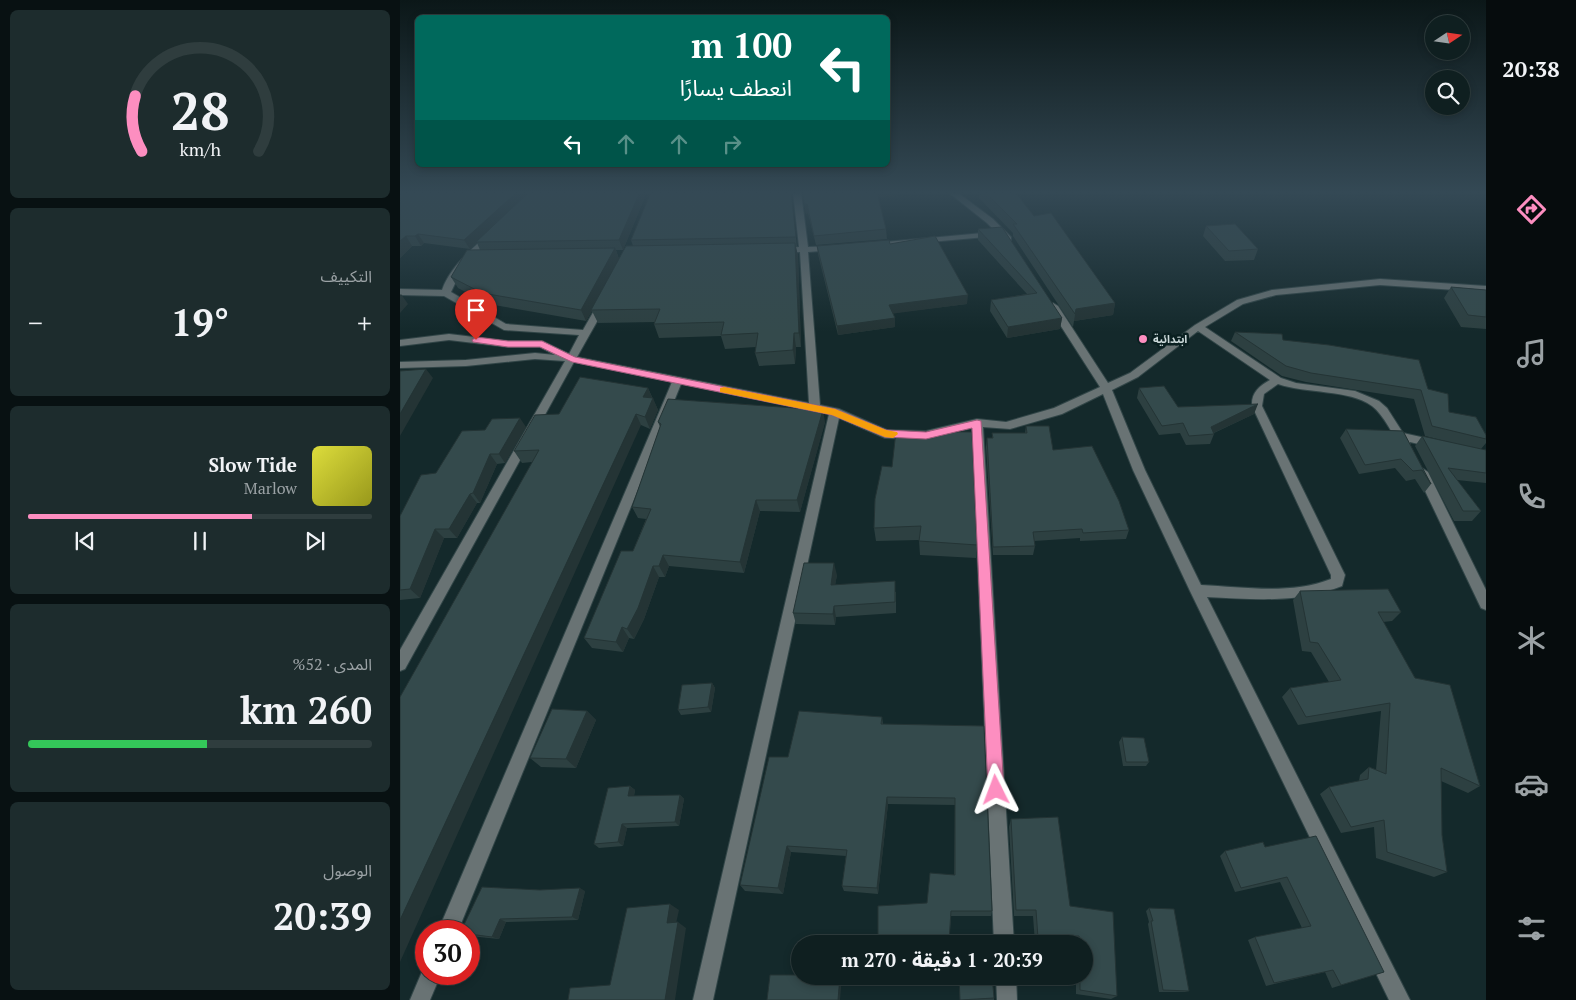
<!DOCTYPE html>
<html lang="ar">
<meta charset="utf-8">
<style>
:root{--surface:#0f1f20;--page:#1d2c2d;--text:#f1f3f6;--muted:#9ba2a5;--line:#2f3d3e;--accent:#fd8ec0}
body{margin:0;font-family:"PT Serif","Noto Sans Arabic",serif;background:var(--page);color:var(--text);direction:rtl;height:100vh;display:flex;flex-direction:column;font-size:19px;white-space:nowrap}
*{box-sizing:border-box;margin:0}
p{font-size:16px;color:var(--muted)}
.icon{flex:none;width:28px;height:28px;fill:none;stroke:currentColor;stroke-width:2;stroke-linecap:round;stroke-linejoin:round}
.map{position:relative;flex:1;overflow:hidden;direction:ltr}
.drawer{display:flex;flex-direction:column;gap:10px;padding:10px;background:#081112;width:400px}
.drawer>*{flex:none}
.guide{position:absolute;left:15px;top:15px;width:475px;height:152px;border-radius:8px;box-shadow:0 2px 8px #0003,0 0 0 1px var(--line);direction:rtl;background:#00695c;color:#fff;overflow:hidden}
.needle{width:32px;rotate:77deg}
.buttons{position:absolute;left:1025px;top:15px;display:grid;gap:10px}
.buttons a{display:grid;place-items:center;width:45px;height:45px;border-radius:50%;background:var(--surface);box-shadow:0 2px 8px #0003,0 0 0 1px var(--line);font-size:25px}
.speed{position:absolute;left:15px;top:920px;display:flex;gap:10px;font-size:25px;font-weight:700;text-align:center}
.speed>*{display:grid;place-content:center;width:65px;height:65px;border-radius:50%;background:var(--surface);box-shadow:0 2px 8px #0003,0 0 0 1px var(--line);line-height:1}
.speed .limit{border:8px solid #d22;background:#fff;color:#111}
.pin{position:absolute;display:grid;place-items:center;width:42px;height:42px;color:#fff;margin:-51px -21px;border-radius:50% 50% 50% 0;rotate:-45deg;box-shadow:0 0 5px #0007}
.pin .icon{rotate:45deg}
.me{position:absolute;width:55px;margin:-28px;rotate:357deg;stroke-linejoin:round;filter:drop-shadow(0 0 4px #0008)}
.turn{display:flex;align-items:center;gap:18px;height:105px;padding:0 15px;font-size:22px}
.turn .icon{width:65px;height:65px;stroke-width:2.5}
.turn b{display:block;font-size:35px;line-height:42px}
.lanes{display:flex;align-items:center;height:48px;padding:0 15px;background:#0003;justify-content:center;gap:25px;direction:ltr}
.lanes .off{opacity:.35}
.big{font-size:38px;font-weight:800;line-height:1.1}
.drawer .widget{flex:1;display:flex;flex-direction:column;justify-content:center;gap:8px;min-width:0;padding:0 18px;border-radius:8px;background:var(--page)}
.drawer .dial{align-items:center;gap:0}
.dial svg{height:130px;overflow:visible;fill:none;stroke:var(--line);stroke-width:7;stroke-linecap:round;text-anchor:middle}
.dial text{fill:var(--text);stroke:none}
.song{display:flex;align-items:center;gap:15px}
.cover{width:60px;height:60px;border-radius:8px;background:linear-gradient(135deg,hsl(60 70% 55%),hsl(60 70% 35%))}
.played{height:5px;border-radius:2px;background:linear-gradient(90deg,var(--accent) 65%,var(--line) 65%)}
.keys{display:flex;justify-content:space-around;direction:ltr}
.heat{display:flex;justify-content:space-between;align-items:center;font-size:28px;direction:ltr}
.charge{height:8px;border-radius:4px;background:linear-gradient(90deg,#34c759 52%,var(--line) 0)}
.trip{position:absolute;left:391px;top:935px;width:302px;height:50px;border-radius:25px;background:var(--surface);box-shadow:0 2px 8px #0003,0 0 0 1px var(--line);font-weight:800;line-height:50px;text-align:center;direction:rtl}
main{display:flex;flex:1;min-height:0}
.tab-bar{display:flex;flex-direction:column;width:90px;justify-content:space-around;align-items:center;background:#060c0d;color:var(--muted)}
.tab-bar .icon{width:35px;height:35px}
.tab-bar .current{color:var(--accent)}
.tab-bar b{font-size:22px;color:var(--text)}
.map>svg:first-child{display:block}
</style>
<main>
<nav class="tab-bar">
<b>20:38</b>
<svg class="icon current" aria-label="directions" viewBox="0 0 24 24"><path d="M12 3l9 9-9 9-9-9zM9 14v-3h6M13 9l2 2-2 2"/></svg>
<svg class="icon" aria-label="music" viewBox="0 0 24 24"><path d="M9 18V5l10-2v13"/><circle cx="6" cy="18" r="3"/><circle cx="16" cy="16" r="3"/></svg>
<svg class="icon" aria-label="phone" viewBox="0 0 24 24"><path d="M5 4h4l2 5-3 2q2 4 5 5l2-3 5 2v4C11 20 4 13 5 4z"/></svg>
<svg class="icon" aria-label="climate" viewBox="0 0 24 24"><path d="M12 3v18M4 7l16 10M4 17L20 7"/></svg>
<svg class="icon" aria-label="car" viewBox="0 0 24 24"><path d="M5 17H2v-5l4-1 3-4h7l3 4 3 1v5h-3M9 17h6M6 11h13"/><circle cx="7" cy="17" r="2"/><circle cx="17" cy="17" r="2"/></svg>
<svg class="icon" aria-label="filters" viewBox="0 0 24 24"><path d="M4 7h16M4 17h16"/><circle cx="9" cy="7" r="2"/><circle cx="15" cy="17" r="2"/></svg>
</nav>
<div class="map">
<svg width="1086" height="1000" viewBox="0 0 1086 1000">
<rect width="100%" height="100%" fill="#14292b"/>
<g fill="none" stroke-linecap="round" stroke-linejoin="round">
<defs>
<path id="minor" d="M393,192H401L408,247L434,246L438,248L434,250L408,252L420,405L439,409L487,430L526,431L577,419L606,422L654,408L700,387L648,306L653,303L658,306L708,383L730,373L795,325L837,300L872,290L980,279L1086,286V292L980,285L876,295L843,304L805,327L881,378L896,383L955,391L979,401L987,408L1003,433L1039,441L1041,444L1035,448L1010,442L1009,447H1001C992,434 984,415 972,406C949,389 906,394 878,384L864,394L862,406L945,575L942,586C899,604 853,599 807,597L1010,1000H989L790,591L733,470L703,394L662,414L610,429L583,427L614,944H594L572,428L526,439L485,438L439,418L313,1000H293L429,414L281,384L58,931H38L272,382L174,362L5,669L0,671V650L165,361L135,359L66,366L0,368V362L66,360L135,353L155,355L140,347H108L49,340L0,346V340L49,334L108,341H142L169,354L179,335L104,330L44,296L0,295V289L42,290C50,267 70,251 87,235H93V239L61,271L51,292L106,324L183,330L200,300H206L208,302L177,357L409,403L400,252L379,253L375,251L379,249L399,247ZM798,331L870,380C859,386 851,393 852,406L931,575V579C891,595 843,587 801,585L745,470L712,390L738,377Z
M548,192H557L593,219L611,237V241H605L587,223Z
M594,232H597V236L474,247L470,245L474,243Z
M1022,468L1028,472L1086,590V610L1081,608L1016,472Z
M26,966V974H41L30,1000H10L24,967Z
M596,976H616L617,1000H597Z"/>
</defs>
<use href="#minor" stroke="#314547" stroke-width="2"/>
<use href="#minor" fill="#697374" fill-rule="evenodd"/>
</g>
<path fill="#2d4041" d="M0,192H247L223,250H216L219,259L233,246L231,240L251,192H391L397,247H396L398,256L401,347H396L395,364L359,366L355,353L356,347L325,349L321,336L259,338L254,324L255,322L198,323L192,311L186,321L88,304L58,288L51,277L80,250L77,243L70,249L24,243L21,246H12L0,258Z
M403,192H508L509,194L478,197L486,229L487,239L416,245L408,213L406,214Z
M579,192H615L634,216L715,303L713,315L674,321L673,327L613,236V233L579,198Z
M806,226L858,249L854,260L825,261L803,236Z
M578,229L662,318L660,329L607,338L590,311L591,300L627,294L578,240Z
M490,244L567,304L493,313L495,318V327L438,335L418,254L417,246Z
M1051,287L1086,290V329L1061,327L1044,298Z
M835,332L883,340L1028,389L1049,412L1086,435V443L1081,449L1086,450V483L1057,480L1081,511L1072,521H1054L1015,446L1022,436L1057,444L1025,436L1014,399L906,382L882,376L831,341Z
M248,388L258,410L250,429L241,425L132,462L122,463L114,451L159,414Z
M739,388L778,407L854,414L814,433V434L810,444L786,445L780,433L759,435L737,398Z
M258,422H425L400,512L360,511L344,573L269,566L265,577H259L244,619L234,639L229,638L223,652L192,648L184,638L233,551L246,519L238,518L232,507L260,427Z
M626,426L653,450L729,530L726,539L680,541V538L634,541L635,546L633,555H593L586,447L587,438H592V433H625Z
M126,427L105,463L97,464L80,503H77L57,538H44L20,598L0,600V516L36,473L85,430Z
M946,429L1003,431L1031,484L1024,493L1015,479L1006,481L995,468L959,474L940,438Z
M475,499L577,545L576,558L520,555L519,540L476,541L474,528Z
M437,575L435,585L496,592V613L436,617L435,625L396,624L393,613Z
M900,591L1001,612L992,621L983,622L1015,678L1080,786L1068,793L1041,781L1042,835L1047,872L1034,877L976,858L974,827L941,833L920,794L929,787L959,781L960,775L969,767L976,770L981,711L898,725L882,697L890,688L929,682L911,652L902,651L893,600Z
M312,683L315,688L311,712L281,715L278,710Z
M187,711L196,720L176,768L141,767L130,758Z
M482,717L483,724L584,726L592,911L591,916H551L549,944H528L512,942L478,944L527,903L554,875L555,805L488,804L478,894L444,891L442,886L446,856L391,852L383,894L345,891L340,885L388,757Z
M722,737L749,762L746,766H723L719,742Z
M230,786L235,790L234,796L280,795L284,799L279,826L227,828L223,846L199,848L194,844Z
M611,819L670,906L717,996L711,999L676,994V976H685V944H675V941L635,943L633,916H614L609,827Z
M865,847L984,972L932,988L925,972L866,986L848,940L855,937L902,928L880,882L835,892L820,856L825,851Z
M140,890L185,891L178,920L106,922L99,939L69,936V931Z
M749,908L789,991L785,992H759L748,924L749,922L746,911Z
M559,976H592L594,998V1000H560Z"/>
<path fill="#243435" d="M117,192H131L70,249L64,240Z
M240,192H247L223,250L219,240Z
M476,192H508L509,194L477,197Z
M404,204H407L408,213L406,214Z
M18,234L24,243L21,246L15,236Z
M6,236L12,246L0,258V241Z
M395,243L398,256L401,347L399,333Z
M215,248L219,259L191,310L192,311L186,321L181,310Z
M1,294L8,304L0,313V295Z
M568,295L567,304L490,314L489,305Z
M715,303L713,315L674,321L673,327L676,309Z
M495,318V327L438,335L437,326Z
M662,318L660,329L607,338L608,327Z
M394,333L396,347L395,364L393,350Z
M26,369L33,378L0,436V414Z
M248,388L253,400V398L258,410L250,429L245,417L243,397Z
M858,404L854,414L811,434V427Z
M423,410L425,422L400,512L397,500Z
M236,414L241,425L0,962V920Z
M120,418L126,427L105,463L99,454Z
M90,454L97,464L80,503L73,493Z
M70,494L77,503L57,538L49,529Z
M356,500L360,511L344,573L340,562Z
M35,529L44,538L20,598L10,589Z
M263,555L269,566L265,577L259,566Z
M434,563L437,575L433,596L431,585Z
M253,566L259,577L244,619L234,639L227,629Z
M434,606L436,617L435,625L433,614Z
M222,627L229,638L223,652L216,642Z
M312,683L315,688L311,712L308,707Z
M187,711L196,720L176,768L166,759Z
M230,786L235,790L233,800L228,796Z
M280,795L284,799L279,826L275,822Z
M487,797L488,804L478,894L477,888Z
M222,824L227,828L223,846L218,842Z
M387,846L391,852L383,894L378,888Z
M180,888L185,891L178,920L172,917Z
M270,904L279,910L275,928L267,923Z
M100,919L106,922L99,939L92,937Z
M278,922L286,928L275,1000H265Z
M440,976H442L440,1000H438Z"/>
<path fill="#344a4c" stroke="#243435" d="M0,192H117L64,240L18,234L15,236H6L0,241Z
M129,192H240L219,240L76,242Z
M251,192H391L396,237L231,240Z
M403,192H477L486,229L414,236L407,204H404Z
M585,192H615L634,216L651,213L715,303L676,309L675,314L613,224H617Z
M835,224L858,249L829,251L806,226Z
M602,227L662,318L608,327L591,300L637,293L578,229Z
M535,236L568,295L489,305L495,318L437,326L417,246L489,240L490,244Z
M395,243L399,333H394L393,350L355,353L358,333L321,335L324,322L254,324L260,309L191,310L226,246Z
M215,248L181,310L82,293L51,277L67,250Z
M1051,287L1086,290V317L1068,315Z
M835,332L882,334L883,340L929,345L1019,360L1028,389L1048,394L1049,412L1076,417L1086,435V439L1032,426L1021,390L911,373L886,366Z
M26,369L0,414V371Z
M180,377L248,388L243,397L253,398L245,417L236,414L0,920V697L139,450L114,451L135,415L159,414Z
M764,386L778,407L858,404L811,427L814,434L789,436L783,423L762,426L739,388Z
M268,399L423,410L397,500H356L340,562L263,555L259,566H253L238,608L227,629L222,627L216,642L184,638L221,551H233L251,509L232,507L261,424L258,422Z
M120,418L99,454H90L73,493L70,494L49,529H35L10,589L0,590V516L21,475L36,473L62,431L85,430L92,419Z
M626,426H649L653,450L692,446L719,501L729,530L683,533L682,529L633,532L635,546L593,547L587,438H593L592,433H627Z
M946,429L1003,431L1031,484L1022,470L1013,471L1001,459L965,465Z
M496,431L572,432L577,545L519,541L521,526L474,528L475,499L482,466L492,467Z
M1022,436L1086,450V473L1048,468L1081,511H1063Z
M404,563H434L431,585L495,581V602L434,606L433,614L393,613Z
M988,589L1001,612H978L1015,678L1050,685L1080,786L1041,768L1042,835L1047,872L987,852L984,820L951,827L929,787L968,779L969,767L986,774L990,703L906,717L890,688L941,680L918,643L910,642L900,591Z
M312,683L308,707L278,710L282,685Z
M152,709L187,711L166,759L130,758Z
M399,711L482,717L481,724L584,726L592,911H551L549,941L511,938V944H478V906L527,903L530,873L555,875V798L487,797L477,888L442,886L447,850L387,846L378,888L340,885L369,757H388Z
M722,737L744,738L749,762H726Z
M230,786L228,796L280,795L275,822L222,824L218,842L194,844L208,788Z
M658,817L670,906L713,912L717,996L680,990V976H685V944H680L679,936L638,938L636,910H616L611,819Z
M916,836L984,972L941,985L933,970L874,983L855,937L911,926L887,877L841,888L825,851L863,842L865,847Z
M82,887L140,890L180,888L172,917L100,919L92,937L69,934V931H61Z
M270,904L267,923L278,922L265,1000H168L170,988L210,985L227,908Z
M749,908L774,909L789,991L763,990L751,921H753Z
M370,975H400V976H440L438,1000H367Z
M559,976H592L594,998L560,1000Z"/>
<linearGradient id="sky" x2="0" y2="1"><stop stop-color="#0b1718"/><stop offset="0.58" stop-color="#344955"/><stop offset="1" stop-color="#344955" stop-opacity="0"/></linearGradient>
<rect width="1086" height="332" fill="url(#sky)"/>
<path fill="#fd8ec0" stroke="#a45c7d" d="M76,337L108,341H142L175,357L435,409L486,430L526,432L577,420L581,421L604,790L602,795L596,797L591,795L588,790L572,428L526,439L485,437L432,415L172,362L140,347H108L73,342L72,340Z"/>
<path fill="#f59e0b" d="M324,387L435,409L486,430L497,432L498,434L493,438L485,437L432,415L320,392V388Z"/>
<circle fill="#fd8ec0" stroke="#0a2021" stroke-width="2" cx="743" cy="339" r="5"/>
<g text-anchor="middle" stroke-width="5" stroke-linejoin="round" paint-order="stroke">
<g font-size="11" font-weight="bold" fill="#ccd9da" stroke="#0a2021" text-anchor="start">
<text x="753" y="343">ابتدائية</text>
</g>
</g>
</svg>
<div class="buttons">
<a><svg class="needle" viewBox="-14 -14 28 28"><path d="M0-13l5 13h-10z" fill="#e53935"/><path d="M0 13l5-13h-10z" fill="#9ba2a5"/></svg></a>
<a><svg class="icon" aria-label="search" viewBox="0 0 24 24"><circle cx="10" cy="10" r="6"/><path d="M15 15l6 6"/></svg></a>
</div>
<div class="speed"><div class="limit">30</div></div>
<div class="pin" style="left:76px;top:340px;background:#d93025"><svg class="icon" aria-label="arrive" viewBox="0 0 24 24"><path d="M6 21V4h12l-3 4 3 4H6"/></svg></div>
<svg class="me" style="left:596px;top:790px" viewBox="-20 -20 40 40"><path d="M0-17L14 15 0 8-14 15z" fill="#fd8ec0" stroke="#fff" stroke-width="4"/></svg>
<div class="trip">20:39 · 1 دقيقة · 270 m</div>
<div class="guide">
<div class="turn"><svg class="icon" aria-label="left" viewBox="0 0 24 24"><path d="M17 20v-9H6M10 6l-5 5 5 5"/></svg><div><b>100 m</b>انعطف يسارًا</div></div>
<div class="lanes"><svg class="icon" aria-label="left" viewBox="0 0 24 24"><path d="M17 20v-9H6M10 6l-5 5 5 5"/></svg><svg class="icon off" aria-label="ahead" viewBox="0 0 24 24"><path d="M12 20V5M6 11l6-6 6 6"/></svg><svg class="icon off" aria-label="ahead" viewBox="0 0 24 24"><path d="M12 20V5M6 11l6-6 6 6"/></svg><svg class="icon off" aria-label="right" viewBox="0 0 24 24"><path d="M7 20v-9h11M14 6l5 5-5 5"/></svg></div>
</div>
</div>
<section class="drawer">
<div class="widget dial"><svg viewBox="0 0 100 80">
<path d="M14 69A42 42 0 1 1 86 69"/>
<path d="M14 69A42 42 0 0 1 10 35" stroke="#fd8ec0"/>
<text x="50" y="56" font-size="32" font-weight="700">28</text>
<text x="50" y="72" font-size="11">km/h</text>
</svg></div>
<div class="widget"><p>التكييف</p>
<div class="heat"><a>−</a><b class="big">19°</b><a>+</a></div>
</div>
<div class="widget">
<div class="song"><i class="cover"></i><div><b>Slow Tide</b><p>Marlow</p></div></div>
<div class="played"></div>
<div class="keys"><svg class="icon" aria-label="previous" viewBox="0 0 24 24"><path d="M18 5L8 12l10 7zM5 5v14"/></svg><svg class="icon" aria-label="pause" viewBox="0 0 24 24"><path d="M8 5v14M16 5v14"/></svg><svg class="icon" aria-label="next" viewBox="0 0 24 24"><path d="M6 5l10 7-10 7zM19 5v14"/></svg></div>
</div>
<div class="widget"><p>المدى · 52%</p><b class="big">260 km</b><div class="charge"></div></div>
<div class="widget"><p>الوصول</p><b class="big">20:39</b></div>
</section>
</main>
